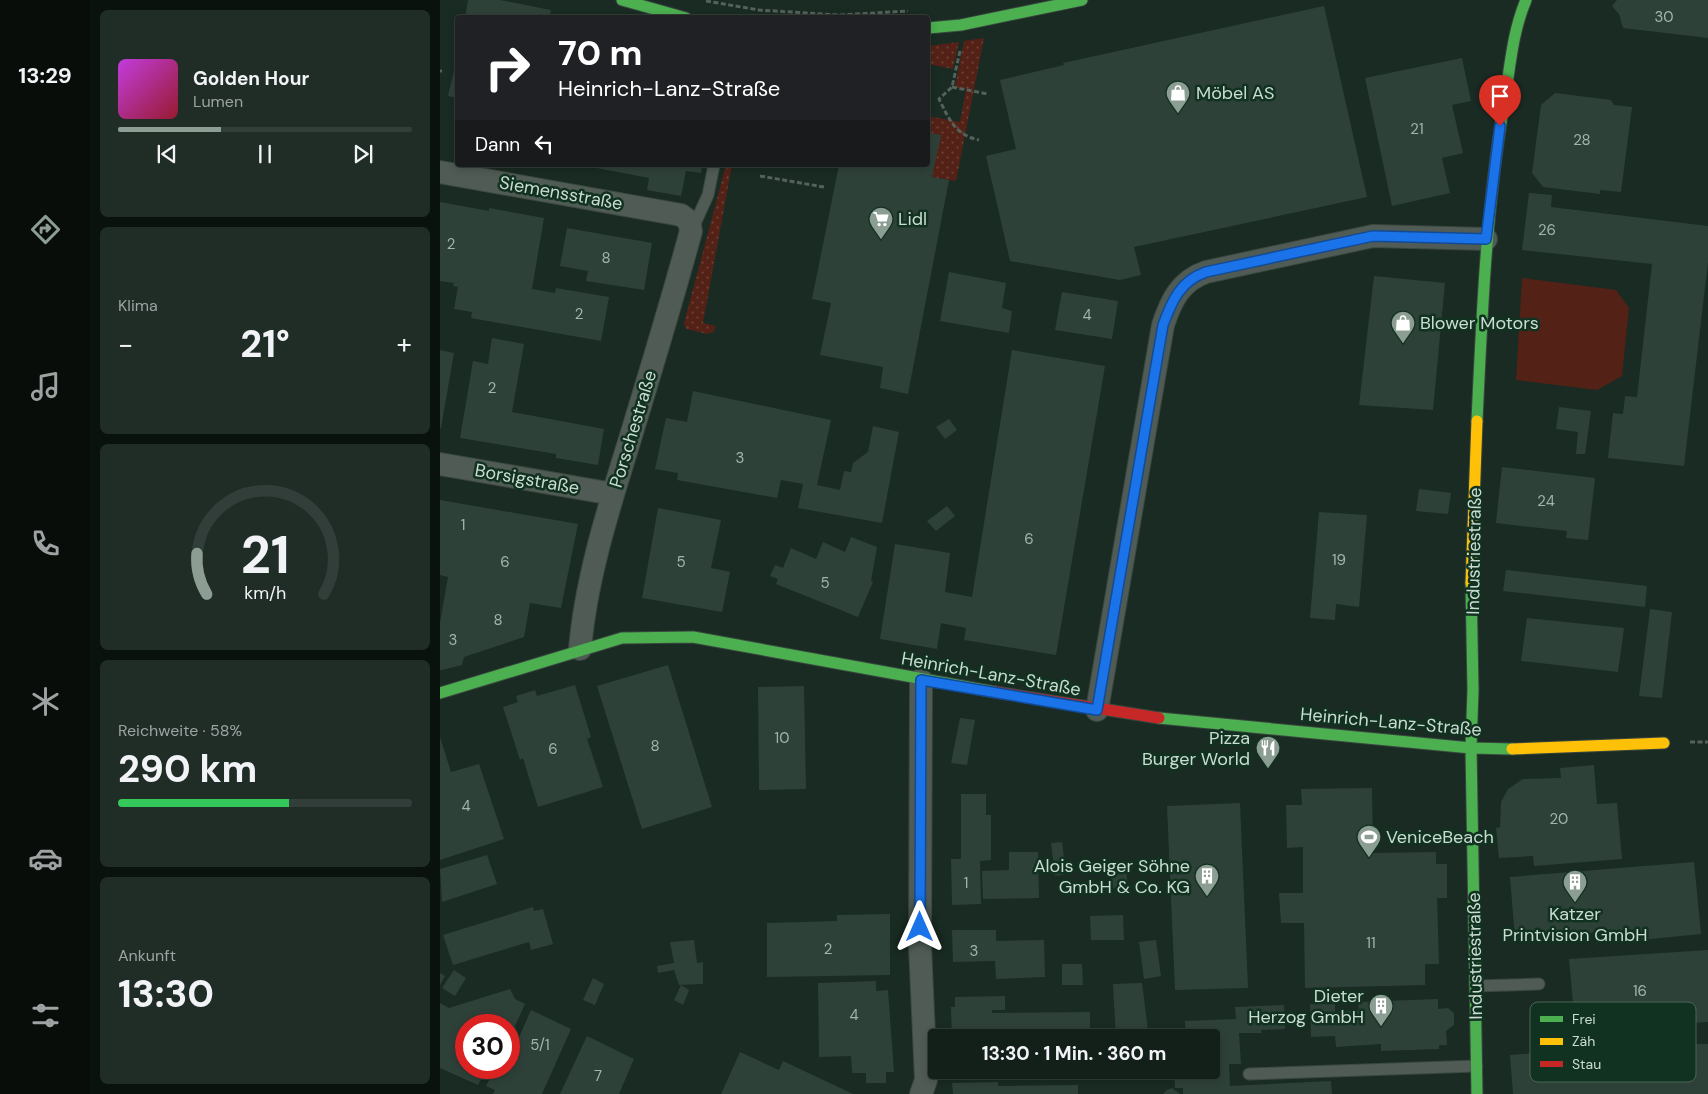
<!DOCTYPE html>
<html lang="de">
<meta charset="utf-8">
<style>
:root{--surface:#13201a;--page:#202d27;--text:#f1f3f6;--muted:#9da3a2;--line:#323e39;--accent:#8c9e94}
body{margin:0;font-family:"DM Sans",sans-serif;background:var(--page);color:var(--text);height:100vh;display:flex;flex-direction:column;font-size:19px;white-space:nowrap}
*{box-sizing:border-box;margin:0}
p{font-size:16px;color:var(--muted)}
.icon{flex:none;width:28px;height:28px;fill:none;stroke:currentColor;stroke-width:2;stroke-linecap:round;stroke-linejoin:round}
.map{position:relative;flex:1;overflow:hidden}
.side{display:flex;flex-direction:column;gap:10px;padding:10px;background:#0a120e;width:350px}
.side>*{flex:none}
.banner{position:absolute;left:15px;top:15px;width:475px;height:152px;border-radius:5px;box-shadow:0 2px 8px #0003,0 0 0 1px var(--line);background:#202124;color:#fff;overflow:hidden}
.speed{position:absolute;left:15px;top:1014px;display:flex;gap:10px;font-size:25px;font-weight:700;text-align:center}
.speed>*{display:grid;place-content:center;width:65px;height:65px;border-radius:50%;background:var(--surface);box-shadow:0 2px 8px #0003,0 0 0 1px var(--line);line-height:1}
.speed .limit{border:8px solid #d22;background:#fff;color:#111}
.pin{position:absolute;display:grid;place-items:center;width:42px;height:42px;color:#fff;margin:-51px -21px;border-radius:50% 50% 50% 0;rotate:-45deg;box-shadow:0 0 5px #0007}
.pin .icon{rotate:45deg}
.me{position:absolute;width:55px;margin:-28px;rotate:0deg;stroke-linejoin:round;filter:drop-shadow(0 0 4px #0008)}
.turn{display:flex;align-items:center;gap:18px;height:105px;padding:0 20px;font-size:22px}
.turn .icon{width:65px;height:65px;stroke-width:2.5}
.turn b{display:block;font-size:35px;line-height:42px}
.then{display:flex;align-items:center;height:48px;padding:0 20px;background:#0003;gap:10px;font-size:19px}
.big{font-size:38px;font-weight:700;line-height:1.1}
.side .widget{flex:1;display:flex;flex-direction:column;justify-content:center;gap:8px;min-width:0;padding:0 18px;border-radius:8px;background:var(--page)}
.side .dial{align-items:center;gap:0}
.dial svg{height:130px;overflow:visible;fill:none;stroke:var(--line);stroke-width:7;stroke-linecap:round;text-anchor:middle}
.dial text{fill:var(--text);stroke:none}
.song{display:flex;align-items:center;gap:15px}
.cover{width:60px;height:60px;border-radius:8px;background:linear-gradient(135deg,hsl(290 70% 55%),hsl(350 70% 35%))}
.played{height:5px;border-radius:2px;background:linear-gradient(90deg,var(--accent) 35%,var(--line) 35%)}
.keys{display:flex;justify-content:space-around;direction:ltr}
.heat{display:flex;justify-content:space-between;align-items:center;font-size:28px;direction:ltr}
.charge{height:8px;border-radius:4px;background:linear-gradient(90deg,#34c759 58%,var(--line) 0)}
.trip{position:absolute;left:488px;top:1029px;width:292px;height:50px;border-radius:5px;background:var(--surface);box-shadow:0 2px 8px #0003,0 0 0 1px var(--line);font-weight:700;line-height:50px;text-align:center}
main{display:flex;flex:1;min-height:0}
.menu{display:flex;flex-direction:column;width:90px;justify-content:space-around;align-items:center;background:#080d0a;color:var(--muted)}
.menu .icon{width:35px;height:35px}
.menu .current{color:var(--accent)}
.menu b{font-size:22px;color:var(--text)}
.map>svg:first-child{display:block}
</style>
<main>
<nav class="menu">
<b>13:29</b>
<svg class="icon current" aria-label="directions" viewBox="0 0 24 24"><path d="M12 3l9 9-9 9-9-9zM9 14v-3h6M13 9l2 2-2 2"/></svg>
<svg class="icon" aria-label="music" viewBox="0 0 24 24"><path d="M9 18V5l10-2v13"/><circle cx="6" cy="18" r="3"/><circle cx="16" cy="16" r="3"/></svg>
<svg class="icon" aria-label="phone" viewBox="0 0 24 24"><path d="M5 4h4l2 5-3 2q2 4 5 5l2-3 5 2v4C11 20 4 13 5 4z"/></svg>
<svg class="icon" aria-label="climate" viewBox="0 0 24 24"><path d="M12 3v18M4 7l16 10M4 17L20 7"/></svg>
<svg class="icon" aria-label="car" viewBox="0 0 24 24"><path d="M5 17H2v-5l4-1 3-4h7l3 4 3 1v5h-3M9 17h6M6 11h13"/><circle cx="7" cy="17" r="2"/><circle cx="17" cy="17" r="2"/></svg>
<svg class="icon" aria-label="filters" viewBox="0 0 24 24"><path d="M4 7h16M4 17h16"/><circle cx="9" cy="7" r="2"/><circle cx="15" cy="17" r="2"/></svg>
</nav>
<section class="side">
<div class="widget">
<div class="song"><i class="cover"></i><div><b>Golden Hour</b><p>Lumen</p></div></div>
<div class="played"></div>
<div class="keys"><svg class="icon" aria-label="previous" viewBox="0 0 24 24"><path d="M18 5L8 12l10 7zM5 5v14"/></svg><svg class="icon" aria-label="pause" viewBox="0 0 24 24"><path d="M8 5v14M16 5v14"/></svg><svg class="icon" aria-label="next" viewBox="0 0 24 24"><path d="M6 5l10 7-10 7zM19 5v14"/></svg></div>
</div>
<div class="widget"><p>Klima</p>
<div class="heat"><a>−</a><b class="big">21°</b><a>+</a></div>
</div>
<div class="widget dial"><svg viewBox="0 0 100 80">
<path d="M14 69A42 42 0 1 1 86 69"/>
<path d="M14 69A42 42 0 0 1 8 44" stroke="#8c9e94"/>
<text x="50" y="56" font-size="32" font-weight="700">21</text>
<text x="50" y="72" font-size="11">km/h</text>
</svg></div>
<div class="widget"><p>Reichweite · 58%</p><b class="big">290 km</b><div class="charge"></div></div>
<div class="widget"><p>Ankunft</p><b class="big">13:30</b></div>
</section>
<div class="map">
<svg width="1268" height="1094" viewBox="0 0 1268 1094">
<defs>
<pattern id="grass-dots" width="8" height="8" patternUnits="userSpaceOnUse" patternTransform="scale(1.25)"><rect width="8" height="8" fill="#542117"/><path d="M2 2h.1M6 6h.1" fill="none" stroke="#6b4138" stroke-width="1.8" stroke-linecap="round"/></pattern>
</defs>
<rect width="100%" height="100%" fill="#192b22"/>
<path fill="url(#grass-dots)" d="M544,38L516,181L492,177L500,135L488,133V116L520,122L526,89L515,87L524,41Z
M519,42L513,69L488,64V46Z
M286,165H292L263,323L276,326L274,331L268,334L246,329L244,323Z"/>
<path fill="#542117" d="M1082,278L1176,290L1189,308L1182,376L1157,390L1076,380Z"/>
<path fill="#2e4138" d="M28,0H60L111,10L109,18H25Z
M1177,0H1268V38L1183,28L1179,14L1172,6Z
M884,6L927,197L694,247L701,275L680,280L570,261L546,156L576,149L560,80L624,65L623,63Z
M17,58H18V98L8,96Z
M1022,58L1031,101L1012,105L1023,153L1002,158L1010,193L952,206L925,78Z
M1115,93L1171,100L1174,105L1192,107L1181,192L1160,190V194L1103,187L1092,173L1101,105Z
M488,133L501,135L492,177L509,180L468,394L440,388L443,367L380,355L391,303L372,299L399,165H488Z
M141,165H262L261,173L246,171L241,196L207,190L209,178Z
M1089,193L1112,195L1111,207L1268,226V262L1244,466L1168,458L1173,413L1183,414L1185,396L1197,397L1212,264L1082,250Z
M0,202L49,211V208L104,218L92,289L115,293L116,288L169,297L161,341L31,318L32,312L14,309L18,287L13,286L14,283L0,281Z
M127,228L212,243L204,290L146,281L148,271L120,266Z
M509,272L566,283L562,308L572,311L569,333L500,321Z
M934,276L1005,283L993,410L919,405Z
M622,292L678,301L672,339L615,330Z
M52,338L84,344L72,412L164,429L158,465L116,458V454L20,438L33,361L48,364Z
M0,350L14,353L1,428H0Z
M572,350L665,366L616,655L524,640L526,628L501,623L497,649L440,639L455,544L510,553L505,592L532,597Z
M253,391L391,420L377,485L400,490L404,471L411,472L413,463L428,452L433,426L459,432L442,523L358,508L363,484L341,480L337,498L237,480L238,473L215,469L226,418L247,422Z
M1119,407L1151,411L1145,454H1136L1138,432L1116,429Z
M509,419L517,430L505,439L496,427Z
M1062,467L1155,478L1148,540L1126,538L1127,531L1056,523Z
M979,489L1011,493L1008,514L976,511Z
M0,500L138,524L121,608L90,603L84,637L24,657L22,665L2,670H0V623L8,577L0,575Z
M507,506L515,516L496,531L487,521Z
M218,508L281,520L271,568L290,572L282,612L202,598Z
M879,512L927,515L919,607L896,604L895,620L870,618Z
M411,537L437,547L431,581L433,582L418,617L336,584L338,579L330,576L335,565L343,568L351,548L376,559L383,542L405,552Z
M1066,570L1207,586L1205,607L1063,591Z
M1210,609L1232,612L1222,698L1199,696Z
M1087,618L1184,628L1178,672L1081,661Z
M228,665L272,807L202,829L157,686Z
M135,685L151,737L147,739L163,787L98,807L83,758L80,760L63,707L78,702L76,696L95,690L97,696Z
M364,686L366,789L319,790L318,687Z
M520,718L535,720L527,765L511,763Z
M0,737L11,772L39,764L64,839L0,860Z
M1154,765L1157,804L1177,803L1182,859L1094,866L1093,856L1059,858L1056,828L1060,827L1061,802L1068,789L1083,779L1121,778L1120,768Z
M932,788L933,853L996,852V864H1007V898H997L999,964H985V985L865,988L864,923H841L839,893H863V847L847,848L846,805H862L861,789Z
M521,794H546V815H551V860L540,861L541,904L512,905L511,859H521Z
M800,803L808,988L735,990L727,806Z
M622,842L626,874L615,876L611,843Z
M569,852H598L599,898L543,899L542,871L569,870Z
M47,855L57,884L2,902L0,869Z
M1254,862L1261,934L1201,940L1200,929L1075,939L1070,877Z
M685,863L688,886L672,888L670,870L675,869L674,864Z
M93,907L94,911L103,909L113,944L91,950L89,942L13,965L3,935Z
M450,914V975L327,977V923L397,921V915Z
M683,915L684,940H651L650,916Z
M512,930H556V941L604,940L605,977L556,979L555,961L513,962Z
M254,940L257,963L263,962V984L239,985L234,970L218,973L217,966L234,963L230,942Z
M716,940L721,976L704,979L699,942Z
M1268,950V1022L1239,1024V1028L1136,1035L1129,959Z
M622,964H642L643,985H622Z
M14,970L26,978L15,996L2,988Z
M0,973L5,976L0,985Z
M153,978L164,984L155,1005L143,1000Z
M436,981V991L448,990L454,1072H446V1083H426V1073H412L411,1056L379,1057L378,983Z
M702,983L709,1038H676L673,984Z
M241,985L249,990L243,1005L234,1000Z
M70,989L75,999L85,1004L69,1039V1025H26V1068H69V1060L91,1010L131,1029L102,1094H53L55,1090L46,1086L49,1080L42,1077L38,1085L0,1068V1003L9,1008Z
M565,996V1010H552V1013L650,1012V1038H512L511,1007H515V997Z
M998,999V1009L1008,1008L1014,1013V1025L1006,1031L1007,1045H999V1049L941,1051V1044L896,1047L895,1036L871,1037L870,1004H895V1012L919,1010L918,1002Z
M844,1005L845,1029L821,1030L822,1033H799L801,1064H789L790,1086L891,1081L892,1094H743V1088H735L734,1070H771V1038H746L745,1021L796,1019L795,1007Z
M147,1036L194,1059L179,1094H120Z
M1259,1044H1268V1094H1073L1070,1055L1108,1052L1109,1056Z
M300,1052L339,1070L343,1061L413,1094H281Z
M558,1082V1086L638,1085V1094H513L512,1083Z
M732,1088L740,1094H723L727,1090Z"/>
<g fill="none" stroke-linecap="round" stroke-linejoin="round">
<defs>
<path id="lane" d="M252,230L268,195L274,165
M1036,986L1099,984
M809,1074L1037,1066"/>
<path id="street" d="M0,172L241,215L249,221L251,231C232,301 211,370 190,439C169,507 146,578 140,649
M0,464L173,494
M481,680L480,946L486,1080L481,1094
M657,710L723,325C731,301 740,281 766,272L933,236L1046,239"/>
<path id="fast" d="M182,0L246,18
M488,28L521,25L642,0
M1037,421C1042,313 1046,211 1064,104C1070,69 1072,33 1086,0
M1031,583L1033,690L1031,748L1037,1094
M0,693L182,638L253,637L555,692
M719,718L1031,748L1072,749"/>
<path id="slow" d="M1031,583L1037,421
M1072,749L1224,743"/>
<path id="jam" d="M555,692L719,718"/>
</defs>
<use href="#lane" stroke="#39473f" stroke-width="13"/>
<use href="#street" stroke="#39473f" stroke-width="24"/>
<use href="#fast" stroke="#39473f" stroke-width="13"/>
<use href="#slow" stroke="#39473f" stroke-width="13"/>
<use href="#jam" stroke="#39473f" stroke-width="13"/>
<path stroke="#55615b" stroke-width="3" stroke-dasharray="5 2.5" stroke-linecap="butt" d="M266,1L319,10L399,15L468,11
M520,51L512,87L499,99C509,119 515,135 539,140
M0,71H2
M512,87L548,94
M320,176L384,187
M1250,742H1268"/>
<use href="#lane" stroke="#4f5b54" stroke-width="11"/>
<use href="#street" stroke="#4f5b54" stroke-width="22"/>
<use href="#fast" stroke="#4caf50" stroke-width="11"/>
<use href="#slow" stroke="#ffc107" stroke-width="11"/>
<use href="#jam" stroke="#c62828" stroke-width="11"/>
</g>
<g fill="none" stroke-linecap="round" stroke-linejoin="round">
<defs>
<path id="route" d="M480,927L481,680L657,710L723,325C732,301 740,281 766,272L933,236L1046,239L1060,126"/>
</defs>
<use href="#route" stroke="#114b97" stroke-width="12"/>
<use href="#route" stroke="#1a73e8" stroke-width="9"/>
</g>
<defs>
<symbol id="shop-pin" viewBox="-11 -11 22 30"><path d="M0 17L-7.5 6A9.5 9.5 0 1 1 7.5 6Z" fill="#8c9e94" stroke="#123221"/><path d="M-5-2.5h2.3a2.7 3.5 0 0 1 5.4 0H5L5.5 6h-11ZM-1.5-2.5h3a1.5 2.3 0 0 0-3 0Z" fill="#fff"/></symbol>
<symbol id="supermarket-pin" viewBox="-11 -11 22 30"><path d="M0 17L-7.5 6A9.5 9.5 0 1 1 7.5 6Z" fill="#8c9e94" stroke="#123221"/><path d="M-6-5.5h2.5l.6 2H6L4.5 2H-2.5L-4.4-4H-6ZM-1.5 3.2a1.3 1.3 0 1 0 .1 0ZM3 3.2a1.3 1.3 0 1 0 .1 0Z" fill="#fff"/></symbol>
<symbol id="restaurant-pin" viewBox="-11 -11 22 30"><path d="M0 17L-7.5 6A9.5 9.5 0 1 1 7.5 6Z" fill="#8c9e94" stroke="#123221"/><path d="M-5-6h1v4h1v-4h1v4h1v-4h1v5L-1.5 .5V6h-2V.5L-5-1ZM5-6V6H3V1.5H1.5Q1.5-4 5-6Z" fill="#fff"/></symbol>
<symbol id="stadium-pin" viewBox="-11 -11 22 30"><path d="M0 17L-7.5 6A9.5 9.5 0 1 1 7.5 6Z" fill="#8c9e94" stroke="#123221"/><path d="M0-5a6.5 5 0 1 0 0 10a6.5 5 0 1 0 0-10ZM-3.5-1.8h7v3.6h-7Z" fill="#fff"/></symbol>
<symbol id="building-pin" viewBox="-11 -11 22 30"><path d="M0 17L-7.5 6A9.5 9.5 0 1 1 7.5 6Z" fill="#8c9e94" stroke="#123221"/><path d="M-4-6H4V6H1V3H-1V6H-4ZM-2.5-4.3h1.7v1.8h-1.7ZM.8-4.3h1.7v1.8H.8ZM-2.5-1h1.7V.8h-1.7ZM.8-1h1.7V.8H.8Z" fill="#fff"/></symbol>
</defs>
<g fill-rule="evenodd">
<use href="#shop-pin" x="724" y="79" width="28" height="38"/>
<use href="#supermarket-pin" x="427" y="205" width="28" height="38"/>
<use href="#shop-pin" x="949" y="309" width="28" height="38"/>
<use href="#restaurant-pin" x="814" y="734" width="28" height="38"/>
<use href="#stadium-pin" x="915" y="823" width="28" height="38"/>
<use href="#building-pin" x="753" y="862" width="28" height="38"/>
<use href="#building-pin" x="1121" y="868" width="28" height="38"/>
<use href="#building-pin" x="927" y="992" width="28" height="38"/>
</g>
<g text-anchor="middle" stroke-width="5" stroke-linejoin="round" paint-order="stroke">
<g font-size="15" fill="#a3b5ab">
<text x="1224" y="22">30</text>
<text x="977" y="134">21</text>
<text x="1142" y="145">28</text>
<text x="1107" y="235">26</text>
<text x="11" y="249">2</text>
<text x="166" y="263">8</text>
<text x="139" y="319">2</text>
<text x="647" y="320">4</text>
<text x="52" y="393">2</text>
<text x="300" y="463">3</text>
<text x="1106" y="506">24</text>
<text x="23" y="530">1</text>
<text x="589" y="544">6</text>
<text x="899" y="565">19</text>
<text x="65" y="567">6</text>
<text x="241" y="567">5</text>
<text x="385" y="588">5</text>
<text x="58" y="625">8</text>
<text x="13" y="645">3</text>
<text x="342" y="743">10</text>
<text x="215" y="751">8</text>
<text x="113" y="754">6</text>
<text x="26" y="811">4</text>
<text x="1119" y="824">20</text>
<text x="526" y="888">1</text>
<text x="931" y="948">11</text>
<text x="388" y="954">2</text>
<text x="534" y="956">3</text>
<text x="1200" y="996">16</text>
<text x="414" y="1020">4</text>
<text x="100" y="1050">5/1</text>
<text x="158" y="1081">7</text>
</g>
<g font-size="18" fill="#cadcd1" stroke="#123221" text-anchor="start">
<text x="756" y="99">Möbel AS</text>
<text x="458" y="225">Lidl</text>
<text x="980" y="329">Blower Motors</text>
<text x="810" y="744" text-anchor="end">Pizza<tspan x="810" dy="21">Burger World</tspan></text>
<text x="946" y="843">VeniceBeach</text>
<text x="750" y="872" text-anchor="end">Alois Geiger Söhne<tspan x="750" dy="21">GmbH &amp; Co. KG</tspan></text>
<text x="1135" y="920" text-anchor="middle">Katzer<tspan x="1135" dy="21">Printvision GmbH</tspan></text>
<text x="924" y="1002" text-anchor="end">Dieter<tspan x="924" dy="21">Herzog GmbH</tspan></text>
</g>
<g font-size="18" fill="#cadcd1" stroke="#123221">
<text transform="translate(121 193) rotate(10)" y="6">Siemensstraße</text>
<text transform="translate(193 429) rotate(-73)" y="6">Porschestraße</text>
<text transform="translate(87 479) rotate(10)" y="6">Borsigstraße</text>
<text transform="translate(1034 551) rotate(-89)" y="6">Industriestraße</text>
<text transform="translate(551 674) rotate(10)" y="6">Heinrich-Lanz-Straße</text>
<text transform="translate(951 722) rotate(5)" y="6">Heinrich-Lanz-Straße</text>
<text transform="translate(1035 956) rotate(-91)" y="6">Industriestraße</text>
</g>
</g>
<rect x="1090" y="1002" width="166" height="80" rx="8" fill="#123221" stroke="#496556" stroke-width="1"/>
<rect x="1100" y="1016" width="23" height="6" fill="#4caf50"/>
<rect x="1100" y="1038" width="23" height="7" fill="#ffc107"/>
<rect x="1100" y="1061" width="23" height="6" fill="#c62828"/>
<g font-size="14" fill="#cadcd1">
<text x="1132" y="1024">Frei</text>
<text x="1132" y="1046">Zäh</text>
<text x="1132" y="1069">Stau</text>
</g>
</svg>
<div class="speed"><div class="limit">30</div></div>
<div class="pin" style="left:1060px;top:126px;background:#d93025"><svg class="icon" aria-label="arrive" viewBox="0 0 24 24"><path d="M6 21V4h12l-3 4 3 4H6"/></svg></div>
<svg class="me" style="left:480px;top:927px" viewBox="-20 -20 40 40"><path d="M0-17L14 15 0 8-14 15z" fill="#1a73e8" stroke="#fff" stroke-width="4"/></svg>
<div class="trip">13:30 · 1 Min. · 360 m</div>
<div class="banner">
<div class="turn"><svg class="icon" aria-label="right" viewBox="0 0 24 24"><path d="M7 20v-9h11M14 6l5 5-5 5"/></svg><div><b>70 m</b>Heinrich-Lanz-Straße</div></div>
<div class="then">Dann<svg class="icon" aria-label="left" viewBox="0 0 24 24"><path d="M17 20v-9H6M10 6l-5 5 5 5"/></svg></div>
</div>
</div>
</main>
